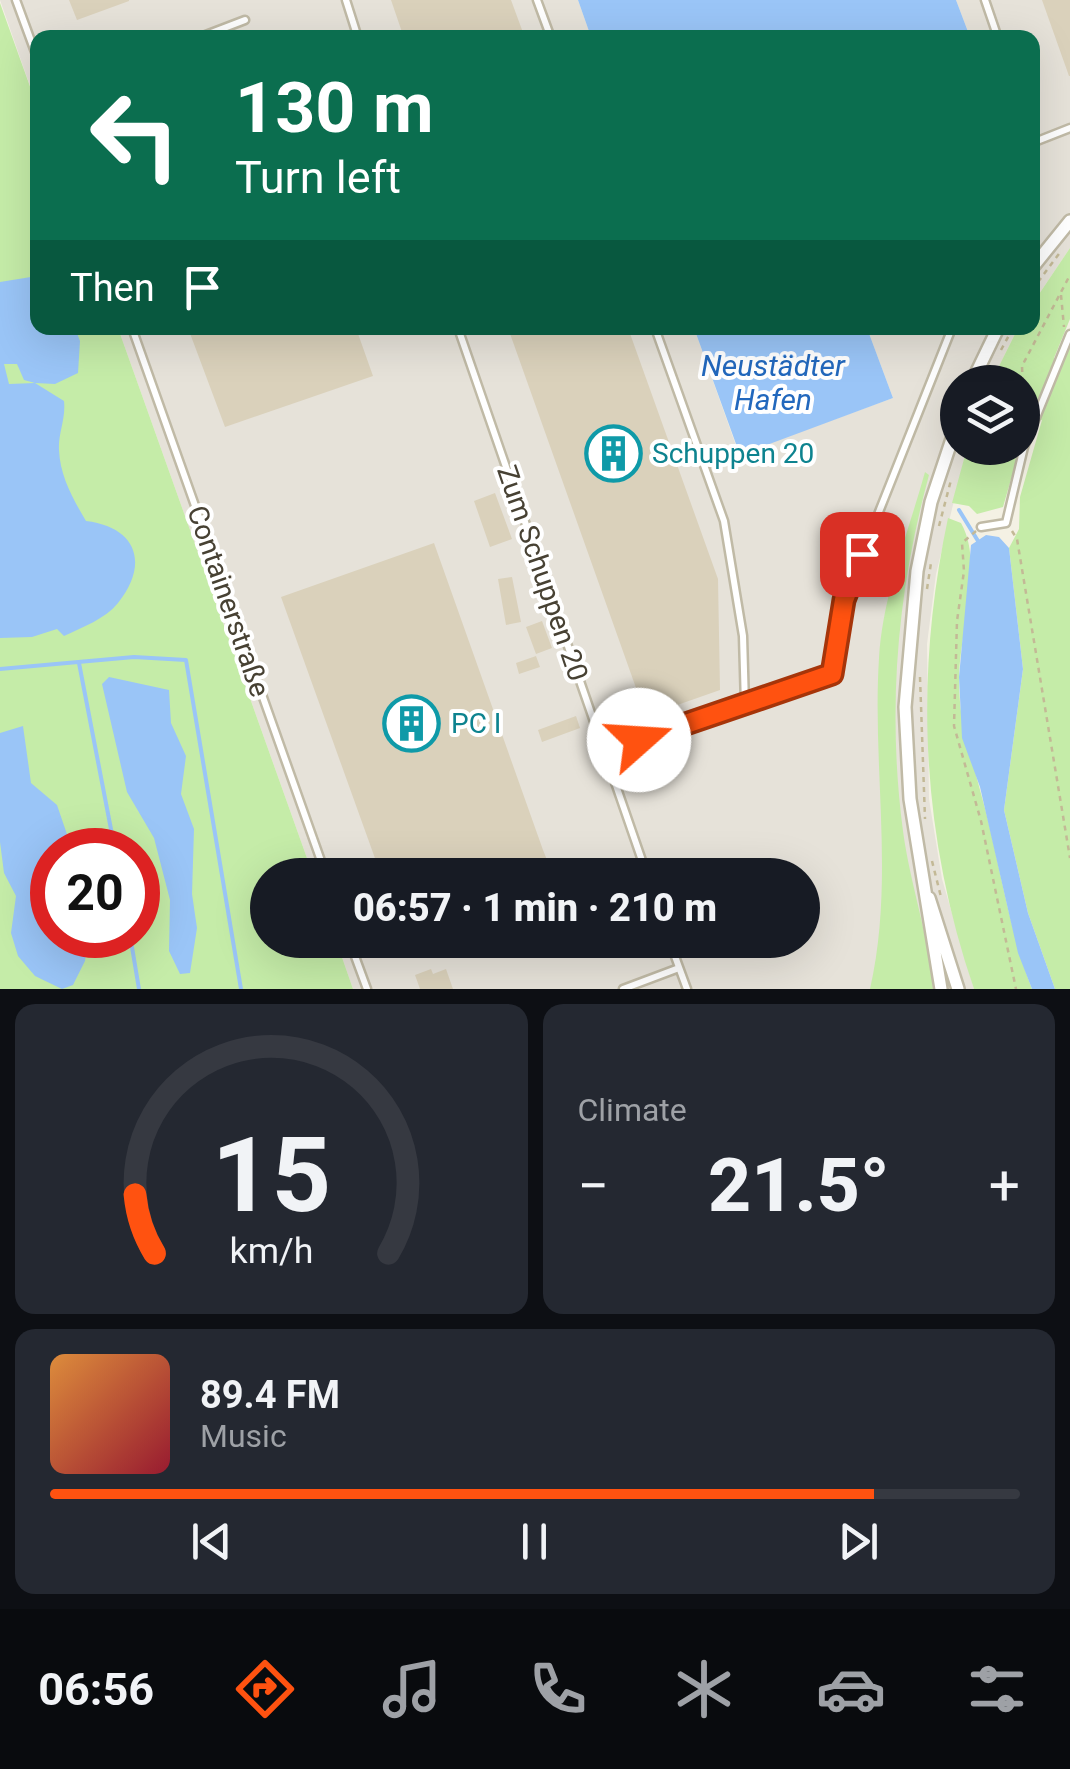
<!DOCTYPE html>
<meta charset="utf-8">
<style>
:root{--surface:#171b24;--page:#242831;--text:#f1f3f6;--muted:#9ea1a6;--line:#363941;--accent:#ff5210}
body{margin:0;font-family:Roboto,sans-serif;background:var(--page);color:var(--text);height:100vh;display:flex;flex-direction:column;font-size:38px;white-space:nowrap}
*{box-sizing:border-box;margin:0}
p{font-size:32px;color:var(--muted)}
.icon{flex:none;width:55px;height:55px;fill:none;stroke:currentColor;stroke-width:2;stroke-linecap:round;stroke-linejoin:round}
.map{position:relative;height:989px;overflow:hidden}
.details{display:flex;flex-direction:column;gap:15px;padding:15px;background:#0d0f14;flex:1}
.details>*{flex:none}
.guide{position:absolute;left:30px;top:30px;width:1010px;height:305px;border-radius:20px;box-shadow:0 10px 40px #0002;background:#0b6e4f;color:#fff;overflow:hidden}
.fabs{position:absolute;left:940px;top:365px;display:grid;gap:20px}
.fabs a{display:grid;place-items:center;width:100px;height:100px;border-radius:50%;background:var(--surface);box-shadow:0 10px 40px #0002;font-size:50px}
.speed{position:absolute;left:30px;top:828px;display:flex;gap:20px;font-size:50px;font-weight:700;text-align:center}
.speed>*{display:grid;place-content:center;width:130px;height:130px;border-radius:50%;background:var(--surface);box-shadow:0 10px 40px #0002;line-height:1}
.speed .limit{border:15px solid #d22;background:#fff;color:#111}
.pin{position:absolute;display:grid;place-items:center;width:85px;height:85px;color:#fff;margin:-42px;border-radius:20px;box-shadow:0 5px 15px #0006}
.me{position:absolute;width:110px;margin:-55px;rotate:71deg;stroke-linejoin:round;filter:drop-shadow(0 0 8px #0008)}
.turn{display:flex;align-items:center;gap:35px;height:210px;padding:0 40px;font-size:45px}
.turn .icon{width:130px;height:130px;stroke-width:2.5}
.turn b{display:block;font-size:70px;line-height:85px}
.then{display:flex;align-items:center;height:95px;padding:0 40px;background:#0003;gap:20px;font-size:38px}
.big{font-size:75px;font-weight:800;line-height:1.1}
.details .tile{flex:1;display:flex;flex-direction:column;justify-content:center;gap:15px;min-width:0;padding:0 35px;border-radius:20px;background:var(--page)}
.details .dial{align-items:center;gap:0}
.dial svg{height:260px;overflow:visible;fill:none;stroke:var(--line);stroke-width:7;stroke-linecap:round;text-anchor:middle}
.dial text{fill:var(--text);stroke:none}
.song{display:flex;align-items:center;gap:30px}
.cover{width:120px;height:120px;border-radius:15px;background:linear-gradient(135deg,hsl(30 70% 55%),hsl(350 70% 35%))}
.played{height:10px;border-radius:5px;background:linear-gradient(90deg,var(--accent) 85%,var(--line) 85%)}
.keys{display:flex;justify-content:space-around;direction:ltr}
.heat{display:flex;justify-content:space-between;align-items:center;font-size:55px;direction:ltr}
.details .tiles{flex:1;display:grid;gap:15px;grid-template-columns:1fr 1fr}
.tile:last-child{grid-column:span 2}
.trip{position:absolute;left:250px;top:858px;width:570px;height:100px;border-radius:50px;background:var(--surface);box-shadow:0 10px 40px #0002;font-weight:800;line-height:100px;text-align:center}
.tab-bar{display:flex;height:160px;justify-content:space-around;align-items:center;background:#090b0e;color:var(--muted)}
.tab-bar .icon{width:70px;height:70px}
.tab-bar .active{color:var(--accent)}
.tab-bar b{font-size:45px;color:var(--text)}
.map>svg:first-child{display:block}
</style>
<div class="map">
<svg width="1070" height="989" viewBox="0 0 1070 989">
<rect width="100%" height="100%" fill="#f4f1e4"/>
<path fill="#e6e2d9" d="M0,0H578L591,37L38,38L37,106Z
M956,0H1070V248L1033,303L1032,38L970,37Z
M118,328H694L739,454L893,398L867,328H1018L991,382H958V448H967L936,574L927,644L929,799L942,879L974,989H353L336,940H802V875H313Z"/>
<path fill="#c5eca8" fill-rule="evenodd" d="M0,3L37,106L38,328H118L313,875H268V940H336L353,989H0ZM52,850H138V935H52Z
M1070,248V319L1054,358L1062,363L1070,347V989H1055L1028,913L1004,810L1023,669L1009,548L1019,529L1020,497L1042,420L1029,421L1023,441L1022,382H991L1018,328H1032L1033,303Z
M967,448H1020L1003,507L977,514L969,506L952,503Z
M925,472L929,475C897,592 887,710 903,831C910,884 929,936 933,989H870C895,880 872,769 879,658C883,593 908,534 925,472Z
M948,518L961,523C984,563 960,629 959,678C959,724 969,747 980,790C999,856 1007,924 1032,989H974C921,834 914,678 948,518Z"/>
<path fill="#9ac5f7" fill-rule="evenodd" d="M578,0H956L970,37H591Z
M37,276L38,328H75L80,341L78,373L55,384L35,383L64,401C66,419 58,433 59,450C60,476 73,499 86,521C136,527 150,563 118,603C105,619 83,627 64,636L57,629L32,637L0,638V282ZM4,364H17L24,380L35,383L9,384Z
M694,328H867L893,398L740,455Z
M986,535L999,537L1009,548L1023,669L1004,810L1028,913L1055,989H1032L1018,953L980,787L962,738L959,677L971,545Z
M109,677L169,690L171,723L186,756L181,794L194,829L192,894L197,928L190,973L180,974L169,951L170,900L154,838L127,792L102,684Z
M23,726L31,783L57,805L71,846L72,850H52V935L88,937L85,961L73,985L62,989L35,976L18,956L11,933L16,896L4,873L0,842V733Z"/>
<g fill="none" stroke-linecap="round" stroke-linejoin="round">
<path stroke="#9ac5f7" stroke-width="4" d="M959,510L978,541
M79,663L115,850
M0,669L134,657L186,660L241,989
M130,935L139,989"/>
</g>
<path fill="#dad1bb" d="M69,0H129V1L77,20Z
M391,0H511L525,38H404Z
M1042,0H1070V76H1069Z
M188,328H356L373,376L225,427Z
M508,328H628L718,579L720,690L646,716Z
M495,493L512,539L490,547L474,501Z
M434,543L543,850L553,875H536L531,862L520,866L517,859L472,875H381L281,597Z
M512,577L521,622L506,625L498,579Z
M542,621L552,648L536,654L526,627Z
M536,656L540,667L519,674L516,663Z
M576,716L580,728L542,742L538,730Z
M431,969L433,974L446,969L453,989H420L415,975Z"/>
<g fill="none" stroke-linecap="round" stroke-linejoin="round">
<defs>
<path id="lane" d="M16,0L38,60
M346,0L358,38
M537,0L551,38
M985,0L998,38
M198,38L245,20
M1032,143L1070,128
M132,328L326,875
M458,328L647,875
M655,328L724,521L743,636L745,705
M981,527L1006,523L1024,447L1070,334
M604,752L833,674L844,600L952,328
M349,940L367,989
M669,940L687,989
M623,989L679,968"/>
<path id="street" d="M1032,268L1070,221
M972,382L998,328
M929,898L958,989
M941,989L910,799L905,707L917,571L931,502L958,421"/>
</defs>
<use href="#lane" stroke="#c0baa6" stroke-width="11"/>
<use href="#street" stroke="#c0baa6" stroke-width="16"/>
<path stroke="#c3b996" stroke-width="2.5" stroke-dasharray="5 5" stroke-linecap="butt" d="M1032,290L1061,251
M1061,295L1064,327
M1001,350L1013,328
M1024,422L1022,366L1070,275
M939,526L951,480
M976,531L962,543L964,571L957,621L954,726L981,821L1016,989
M1012,531L1017,539L1070,858
M927,589L931,563
M920,677L925,819
M932,861L941,897"/>
<use href="#lane" stroke="#fff" stroke-width="6"/>
<use href="#street" stroke="#fff" stroke-width="11"/>
</g>
<g fill="none" stroke-linecap="round" stroke-linejoin="round">
<defs>
<path id="route" d="M639,740L832,674L844,600L862,554"/>
</defs>
<use href="#route" stroke="#a6350a" stroke-width="25"/>
<use href="#route" stroke="#ff5210" stroke-width="18"/>
</g>
<defs>
<symbol id="building-ring" viewBox="-11 -11 22 22"><circle r="9.5" fill="#fff" stroke="#0f9aa8" stroke-width="1.5"/><path d="M-4-6H4V6H1V3H-1V6H-4ZM-2.5-4.3h1.7v1.8h-1.7ZM.8-4.3h1.7v1.8H.8ZM-2.5-1h1.7V.8h-1.7ZM.8-1h1.7V.8H.8Z" fill="#0f9aa8"/></symbol>
</defs>
<g fill-rule="evenodd">
<use href="#building-ring" x="582" y="422" width="63" height="63"/>
<use href="#building-ring" x="380" y="692" width="63" height="63"/>
</g>
<g text-anchor="middle" stroke-width="8" stroke-linejoin="round" paint-order="stroke">
<g font-size="28" fill="#0d838f" stroke="#fff" text-anchor="start">
<text x="652" y="463">Schuppen 20</text>
<text x="451" y="733">PC I</text>
</g>
<g font-size="28" fill="#474133" stroke="#fff">
<text transform="translate(543 573) rotate(71)" y="10">Zum Schuppen 20</text>
<text transform="translate(229 601) rotate(71)" y="10">Containerstraße</text>
</g>
<g font-size="30" font-style="italic" fill="#2268bd" stroke="#fff">
<text x="773" y="376">Neustädter<tspan x="773" dy="34">Hafen</tspan></text>
</g>
</g>
</svg>
<div class="fabs">
<a><svg class="icon" aria-label="layers" viewBox="0 0 24 24"><path d="M12 4l9 5-9 5-9-5zM3 14l9 5 9-5"/></svg></a>
</div>
<div class="speed"><div class="limit">20</div></div>
<div class="pin" style="left:862px;top:554px;background:#d93025"><svg class="icon" aria-label="arrive" viewBox="0 0 24 24"><path d="M6 21V4h12l-3 4 3 4H6"/></svg></div>
<svg class="me" style="left:639px;top:740px" viewBox="-20 -20 40 40"><circle r="19" fill="#fff"/><path d="M0-13L10 11 0 6-10 11z" fill="#ff5210"/></svg>
<div class="trip">06:57 · 1 min · 210 m</div>
<div class="guide">
<div class="turn"><svg class="icon" aria-label="left" viewBox="0 0 24 24"><path d="M17 20v-9H6M10 6l-5 5 5 5"/></svg><div><b>130 m</b>Turn left</div></div>
<div class="then">Then<svg class="icon" aria-label="arrive" viewBox="0 0 24 24"><path d="M6 21V4h12l-3 4 3 4H6"/></svg></div>
</div>
</div>
<section class="details">
<div class="tiles">
<div class="tile dial"><svg viewBox="0 0 100 80">
<path d="M14 69A42 42 0 1 1 86 69"/>
<path d="M14 69A42 42 0 0 1 8 51" stroke="#ff5210"/>
<text x="50" y="56" font-size="32" font-weight="700">15</text>
<text x="50" y="72" font-size="11">km/h</text>
</svg></div>
<div class="tile"><p>Climate</p>
<div class="heat"><a>−</a><b class="big">21.5°</b><a>+</a></div>
</div>
<div class="tile">
<div class="song"><i class="cover"></i><div><b>89.4 FM</b><p>Music</p></div></div>
<div class="played"></div>
<div class="keys"><svg class="icon" aria-label="previous" viewBox="0 0 24 24"><path d="M18 5L8 12l10 7zM5 5v14"/></svg><svg class="icon" aria-label="pause" viewBox="0 0 24 24"><path d="M8 5v14M16 5v14"/></svg><svg class="icon" aria-label="next" viewBox="0 0 24 24"><path d="M6 5l10 7-10 7zM19 5v14"/></svg></div>
</div>
</div>
</section>
<nav class="tab-bar">
<b>06:56</b>
<svg class="icon active" aria-label="directions" viewBox="0 0 24 24"><path d="M12 3l9 9-9 9-9-9zM9 14v-3h6M13 9l2 2-2 2"/></svg>
<svg class="icon" aria-label="music" viewBox="0 0 24 24"><path d="M9 18V5l10-2v13"/><circle cx="6" cy="18" r="3"/><circle cx="16" cy="16" r="3"/></svg>
<svg class="icon" aria-label="phone" viewBox="0 0 24 24"><path d="M5 4h4l2 5-3 2q2 4 5 5l2-3 5 2v4C11 20 4 13 5 4z"/></svg>
<svg class="icon" aria-label="climate" viewBox="0 0 24 24"><path d="M12 3v18M4 7l16 10M4 17L20 7"/></svg>
<svg class="icon" aria-label="car" viewBox="0 0 24 24"><path d="M5 17H2v-5l4-1 3-4h7l3 4 3 1v5h-3M9 17h6M6 11h13"/><circle cx="7" cy="17" r="2"/><circle cx="17" cy="17" r="2"/></svg>
<svg class="icon" aria-label="filters" viewBox="0 0 24 24"><path d="M4 7h16M4 17h16"/><circle cx="9" cy="7" r="2"/><circle cx="15" cy="17" r="2"/></svg>
</nav>
